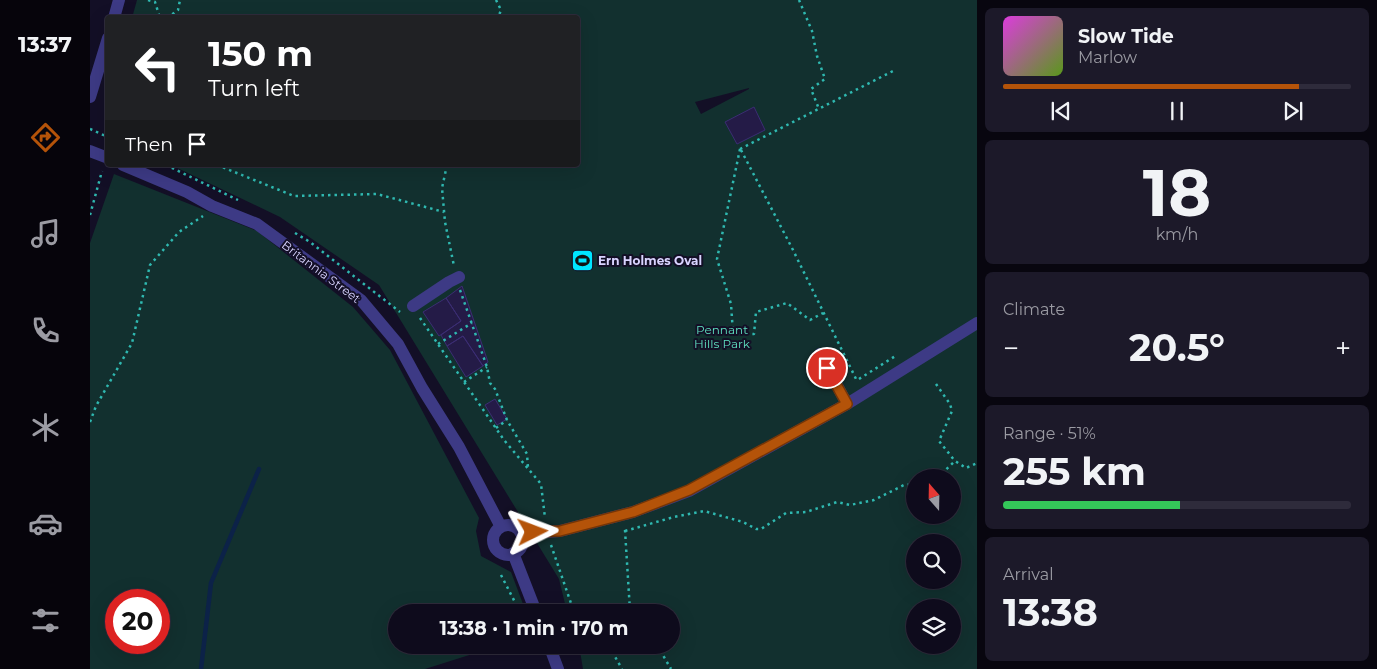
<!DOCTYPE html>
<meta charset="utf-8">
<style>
:root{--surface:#0e0b1c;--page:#1c1929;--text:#f1f3f6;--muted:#9b9ba3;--line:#2e2b3b;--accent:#b45309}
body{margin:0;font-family:Montserrat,sans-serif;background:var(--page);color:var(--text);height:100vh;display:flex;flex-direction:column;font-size:19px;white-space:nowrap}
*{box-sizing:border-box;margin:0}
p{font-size:16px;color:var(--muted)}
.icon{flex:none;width:28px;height:28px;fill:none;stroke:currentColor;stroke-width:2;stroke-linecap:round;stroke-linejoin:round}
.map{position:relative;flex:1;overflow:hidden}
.details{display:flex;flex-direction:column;gap:8px;padding:8px;background:#08060f;width:400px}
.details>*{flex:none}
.guide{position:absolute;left:15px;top:15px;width:475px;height:152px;border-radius:5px;box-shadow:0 5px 20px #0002,0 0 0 1px var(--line);background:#202124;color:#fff;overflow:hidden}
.needle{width:32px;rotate:340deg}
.fabs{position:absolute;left:816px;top:469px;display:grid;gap:10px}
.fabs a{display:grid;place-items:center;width:55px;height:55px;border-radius:50%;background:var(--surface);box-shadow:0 5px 20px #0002,0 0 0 1px var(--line);font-size:25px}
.speed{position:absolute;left:15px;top:589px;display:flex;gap:10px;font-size:25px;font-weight:700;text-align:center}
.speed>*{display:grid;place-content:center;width:65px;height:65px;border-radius:50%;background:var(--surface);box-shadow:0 5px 20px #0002,0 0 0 1px var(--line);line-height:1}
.speed .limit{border:8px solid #d22;background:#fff;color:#111}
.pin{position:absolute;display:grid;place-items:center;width:42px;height:42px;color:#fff;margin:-21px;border:2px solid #fff;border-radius:50%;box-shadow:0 1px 5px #0007}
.me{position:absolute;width:55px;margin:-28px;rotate:87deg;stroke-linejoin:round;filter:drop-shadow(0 0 4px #0008)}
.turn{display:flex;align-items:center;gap:18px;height:105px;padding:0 20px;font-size:22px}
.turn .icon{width:65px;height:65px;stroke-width:2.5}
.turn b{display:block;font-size:35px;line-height:42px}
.then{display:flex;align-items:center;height:48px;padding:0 20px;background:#0003;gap:10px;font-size:19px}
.big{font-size:38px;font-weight:700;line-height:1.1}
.details .widget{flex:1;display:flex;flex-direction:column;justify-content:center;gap:8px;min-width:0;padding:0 18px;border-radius:8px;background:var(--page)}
.details .dial{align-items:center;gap:0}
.dial b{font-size:65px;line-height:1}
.song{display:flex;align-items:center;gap:15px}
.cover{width:60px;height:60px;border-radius:8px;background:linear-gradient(135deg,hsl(300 70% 55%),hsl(90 70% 35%))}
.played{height:5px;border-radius:2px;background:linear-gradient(90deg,var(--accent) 85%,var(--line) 85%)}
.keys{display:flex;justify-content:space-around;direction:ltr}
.heat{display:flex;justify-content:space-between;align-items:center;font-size:28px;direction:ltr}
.charge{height:8px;border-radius:4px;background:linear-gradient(90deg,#34c759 51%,var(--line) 0)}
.trip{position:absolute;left:298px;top:604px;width:292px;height:50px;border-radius:25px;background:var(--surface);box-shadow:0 5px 20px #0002,0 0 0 1px var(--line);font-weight:700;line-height:50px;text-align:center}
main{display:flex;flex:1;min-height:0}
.tab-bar{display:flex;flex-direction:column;width:90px;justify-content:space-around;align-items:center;background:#06040b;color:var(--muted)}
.tab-bar .icon{width:35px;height:35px}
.tab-bar .current{color:var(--accent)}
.tab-bar b{font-size:22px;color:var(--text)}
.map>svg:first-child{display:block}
</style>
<main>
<nav class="tab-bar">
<b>13:37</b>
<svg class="icon current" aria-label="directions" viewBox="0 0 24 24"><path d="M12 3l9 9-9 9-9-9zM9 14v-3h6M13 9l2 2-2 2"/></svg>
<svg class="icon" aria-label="music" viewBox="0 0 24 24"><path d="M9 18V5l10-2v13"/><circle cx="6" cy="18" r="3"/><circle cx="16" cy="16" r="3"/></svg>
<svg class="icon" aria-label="phone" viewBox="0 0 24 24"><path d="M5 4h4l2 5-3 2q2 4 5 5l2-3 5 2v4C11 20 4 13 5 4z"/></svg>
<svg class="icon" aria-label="climate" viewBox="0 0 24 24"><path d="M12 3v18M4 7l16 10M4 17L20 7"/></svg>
<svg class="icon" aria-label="car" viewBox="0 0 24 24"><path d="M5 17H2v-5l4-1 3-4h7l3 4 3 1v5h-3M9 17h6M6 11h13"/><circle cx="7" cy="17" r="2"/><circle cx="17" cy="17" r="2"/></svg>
<svg class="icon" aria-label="filters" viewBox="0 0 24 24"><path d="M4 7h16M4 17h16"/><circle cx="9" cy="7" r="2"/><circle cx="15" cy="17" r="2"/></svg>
</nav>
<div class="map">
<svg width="887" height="669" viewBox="0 0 887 669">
<rect width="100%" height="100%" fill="#130f26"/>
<path fill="#12302f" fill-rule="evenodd" d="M47,0H887V669H493L489,645H581V612H477L469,579L289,285L190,217L81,165H488V18H42ZM659,89L611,114L605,102L659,88ZM825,478H862V515H825ZM825,542H862V580H825ZM825,608H862V645H825Z
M24,174L167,231L263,307L300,350L389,518L386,531L391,556L421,572L436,612H306V645H411L335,669H0V243ZM26,600H69V642H26Z"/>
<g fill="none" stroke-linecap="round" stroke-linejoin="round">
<path stroke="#0c2248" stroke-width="4.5" d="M111,669L121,583L169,469"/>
</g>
<path fill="#241b47" stroke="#3b2d73" d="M664,107L675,130L647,144L635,122Z
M372,286L398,362L393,366L373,336L357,346L351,335L371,321L356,298Z
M356,298L371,321L349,336L333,312Z
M373,336L393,366L376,377L357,346Z
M405,399L417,419L407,425L395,405Z"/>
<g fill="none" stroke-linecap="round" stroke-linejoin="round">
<path stroke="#2fb8b0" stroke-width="2.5" stroke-dasharray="2.5 4" stroke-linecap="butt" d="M58,0L65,2L70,18
M406,0L411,10L408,18
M709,0L722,31L727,56L735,79L721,89L729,109
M77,18L88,10L90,0
M0,129L18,137
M650,149L627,259L641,304L643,333L664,334L666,312L697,303L720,320L733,313
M650,149L803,71
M651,150L703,250L767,381
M76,165L148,200
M127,165L204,196L287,194L354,212
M357,165L352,188L355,222L364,266
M0,215L12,171
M205,233L220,242L310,312
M370,290L397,367L400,383L405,389L417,420L437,454L438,468
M330,318L414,440L451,484L455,518
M348,344L382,323
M769,379L807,355
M374,382L397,367
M846,384L860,404L862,411L849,441L865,461
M0,422L6,406L42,343L60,265L89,232L113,216
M406,428L417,420
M847,478L865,461L876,468L887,463
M535,530L540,611
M535,531L584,517L614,511L653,522L666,529H671L696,513L716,512L747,502L760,505L784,500L814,485L825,484
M461,545L484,612
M411,575L430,612
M496,645L503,650L519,645
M567,645L581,669
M519,646L532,669"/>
<path stroke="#3d3a85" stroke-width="12" d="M24,18L29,0
M0,97L18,38
M0,151L18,158
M33,165L97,192L122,206L167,224L271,300L308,344L332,388L369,447L411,527
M323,306L359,282L369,277
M730,354L757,404
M403 540a15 15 0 1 1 30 0a15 15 0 1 1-30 0Z
M430,532H457L470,531L543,512L599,491L757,404L887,323
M423,553L446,612
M459,645L468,669"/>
</g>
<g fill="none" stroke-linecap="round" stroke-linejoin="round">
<defs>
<path id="route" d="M443,532L470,531L543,512L599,490L757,404L737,368"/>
</defs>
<use href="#route" stroke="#753606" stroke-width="12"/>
<use href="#route" stroke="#b45309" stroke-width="9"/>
</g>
<defs>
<symbol id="stadium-square" viewBox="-11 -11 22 22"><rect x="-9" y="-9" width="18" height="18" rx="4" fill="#00e5ff" stroke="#130f26"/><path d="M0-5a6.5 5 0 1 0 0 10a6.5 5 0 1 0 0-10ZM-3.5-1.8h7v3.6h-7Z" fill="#111"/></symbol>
</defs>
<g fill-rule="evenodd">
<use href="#stadium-square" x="480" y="248" width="25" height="25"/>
</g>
<g text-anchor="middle" stroke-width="4" stroke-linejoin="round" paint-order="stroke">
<g font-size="12" font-weight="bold" fill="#d9d4ff" stroke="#130f26" text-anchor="start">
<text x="508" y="265">Ern Holmes Oval</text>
</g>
<g font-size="12" fill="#d9d4ff" stroke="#130f26">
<text transform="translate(231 272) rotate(37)" y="4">Britannia Street</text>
</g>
<g font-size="12" fill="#5fe0c0" stroke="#130f26">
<text x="632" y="334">Pennant<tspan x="632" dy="14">Hills Park</tspan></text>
</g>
</g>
</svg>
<div class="fabs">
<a><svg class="needle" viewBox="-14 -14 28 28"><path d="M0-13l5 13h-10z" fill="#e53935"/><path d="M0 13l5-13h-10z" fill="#9b9ba3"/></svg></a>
<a><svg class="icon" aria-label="search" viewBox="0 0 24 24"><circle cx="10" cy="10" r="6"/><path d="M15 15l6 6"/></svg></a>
<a><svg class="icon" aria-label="layers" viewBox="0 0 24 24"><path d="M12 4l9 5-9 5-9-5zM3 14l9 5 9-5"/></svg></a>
</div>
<div class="speed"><div class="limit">20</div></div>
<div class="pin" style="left:737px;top:368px;background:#d93025"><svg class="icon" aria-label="arrive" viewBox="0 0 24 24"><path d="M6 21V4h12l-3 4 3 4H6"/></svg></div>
<svg class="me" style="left:443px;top:532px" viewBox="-20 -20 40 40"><path d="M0-17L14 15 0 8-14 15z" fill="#b45309" stroke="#fff" stroke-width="4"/></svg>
<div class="trip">13:38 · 1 min · 170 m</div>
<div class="guide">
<div class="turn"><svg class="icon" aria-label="left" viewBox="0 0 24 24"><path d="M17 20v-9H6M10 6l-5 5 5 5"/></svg><div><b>150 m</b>Turn left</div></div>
<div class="then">Then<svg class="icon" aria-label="arrive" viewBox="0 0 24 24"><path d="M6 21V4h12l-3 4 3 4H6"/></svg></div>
</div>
</div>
<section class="details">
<div class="widget">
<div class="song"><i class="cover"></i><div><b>Slow Tide</b><p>Marlow</p></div></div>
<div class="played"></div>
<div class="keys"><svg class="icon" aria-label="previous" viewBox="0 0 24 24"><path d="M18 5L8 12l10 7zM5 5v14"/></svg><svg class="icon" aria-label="pause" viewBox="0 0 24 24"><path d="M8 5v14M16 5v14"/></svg><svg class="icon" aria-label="next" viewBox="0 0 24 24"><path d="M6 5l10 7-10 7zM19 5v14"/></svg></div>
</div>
<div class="widget dial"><b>18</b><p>km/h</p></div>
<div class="widget"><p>Climate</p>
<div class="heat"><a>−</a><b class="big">20.5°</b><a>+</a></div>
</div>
<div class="widget"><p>Range · 51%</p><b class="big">255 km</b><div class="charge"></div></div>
<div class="widget"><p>Arrival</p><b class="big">13:38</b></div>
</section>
</main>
